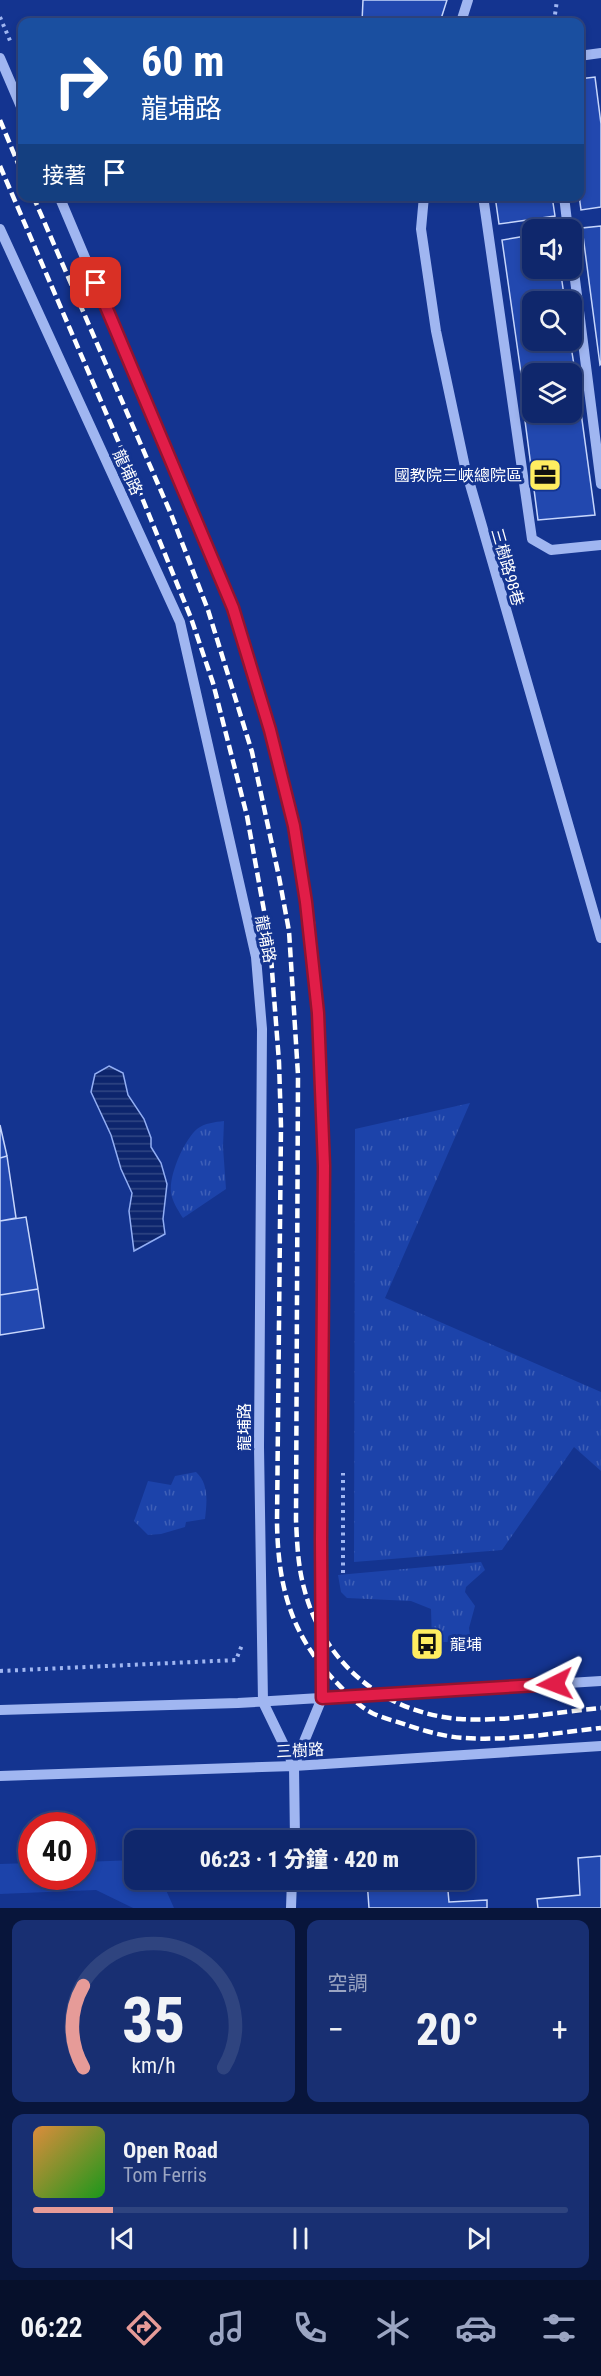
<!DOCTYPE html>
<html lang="zh-TW">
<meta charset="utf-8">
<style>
:root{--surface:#0f276c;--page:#182f72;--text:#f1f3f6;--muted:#9ba5c2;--line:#2f447f;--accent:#e69b98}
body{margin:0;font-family:"Roboto Condensed","Noto Sans TC",sans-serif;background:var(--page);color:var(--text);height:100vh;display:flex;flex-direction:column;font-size:22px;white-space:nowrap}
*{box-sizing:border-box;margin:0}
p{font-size:20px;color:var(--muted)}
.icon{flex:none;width:33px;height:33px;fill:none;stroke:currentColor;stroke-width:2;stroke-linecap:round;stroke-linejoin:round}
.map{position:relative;height:1908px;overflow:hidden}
.drawer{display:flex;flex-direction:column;gap:12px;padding:12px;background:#08153b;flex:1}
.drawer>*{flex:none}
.top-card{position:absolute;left:18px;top:18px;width:566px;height:183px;border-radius:12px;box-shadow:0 3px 9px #0003,0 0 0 2px var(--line);background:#1a4fa0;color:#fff;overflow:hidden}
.controls{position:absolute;left:522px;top:219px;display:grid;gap:12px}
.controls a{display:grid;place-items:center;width:60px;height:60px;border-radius:12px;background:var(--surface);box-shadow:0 3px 9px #0003,0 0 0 2px var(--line);font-size:30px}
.speed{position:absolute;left:18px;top:1812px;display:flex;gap:12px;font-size:30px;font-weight:700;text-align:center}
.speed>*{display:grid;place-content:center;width:78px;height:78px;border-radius:50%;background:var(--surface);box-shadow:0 3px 9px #0003,0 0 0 2px var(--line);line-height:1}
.speed .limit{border:9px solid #d22;background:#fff;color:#111}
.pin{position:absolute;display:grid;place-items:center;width:51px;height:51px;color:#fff;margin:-26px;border-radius:12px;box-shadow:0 3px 9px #0006}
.me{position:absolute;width:66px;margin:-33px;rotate:267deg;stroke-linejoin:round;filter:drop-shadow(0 0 4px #0008)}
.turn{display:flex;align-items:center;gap:21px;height:126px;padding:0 24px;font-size:27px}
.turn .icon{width:78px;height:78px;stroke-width:2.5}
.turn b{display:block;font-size:42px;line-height:51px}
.then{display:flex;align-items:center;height:57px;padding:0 24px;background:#0003;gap:12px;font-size:22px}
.big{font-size:45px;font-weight:800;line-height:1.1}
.drawer .card{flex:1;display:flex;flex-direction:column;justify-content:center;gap:9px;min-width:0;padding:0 21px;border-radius:12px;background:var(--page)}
.drawer .dial{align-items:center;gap:0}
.dial svg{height:156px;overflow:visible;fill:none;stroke:var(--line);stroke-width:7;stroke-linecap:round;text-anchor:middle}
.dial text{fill:var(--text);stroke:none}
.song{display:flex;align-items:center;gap:18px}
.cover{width:72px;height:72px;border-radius:9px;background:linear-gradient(135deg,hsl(30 70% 55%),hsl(120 70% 35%))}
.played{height:6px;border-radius:3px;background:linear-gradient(90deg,var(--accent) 15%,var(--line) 15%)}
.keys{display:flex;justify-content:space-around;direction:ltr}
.heat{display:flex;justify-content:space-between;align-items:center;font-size:33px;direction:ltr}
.drawer .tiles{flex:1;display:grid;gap:12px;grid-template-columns:1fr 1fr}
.card:last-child{grid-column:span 2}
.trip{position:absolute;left:124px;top:1830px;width:351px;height:60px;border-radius:12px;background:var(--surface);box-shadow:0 3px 9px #0003,0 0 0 2px var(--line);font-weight:800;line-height:60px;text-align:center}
.dock{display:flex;height:96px;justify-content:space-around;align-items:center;background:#06102b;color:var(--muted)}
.dock .icon{width:42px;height:42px}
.dock .active{color:var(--accent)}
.dock b{font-size:27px;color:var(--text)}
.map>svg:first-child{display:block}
</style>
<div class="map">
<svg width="601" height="1908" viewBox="0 0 601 1908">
<defs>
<pattern id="grass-tufts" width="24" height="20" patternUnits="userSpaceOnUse" patternTransform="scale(1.5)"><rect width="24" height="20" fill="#1c43aa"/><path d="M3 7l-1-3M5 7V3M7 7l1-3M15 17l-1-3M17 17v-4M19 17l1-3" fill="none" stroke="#3e5fb7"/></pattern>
<pattern id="water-rules" width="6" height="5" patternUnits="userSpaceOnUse" patternTransform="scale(1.5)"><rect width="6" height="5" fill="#0d256d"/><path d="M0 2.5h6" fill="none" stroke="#314683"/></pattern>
</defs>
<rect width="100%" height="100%" fill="#143490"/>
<path fill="url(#grass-tufts)" d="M470,1103L385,1298L601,1392V1471L574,1447L502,1550L354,1562L355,1129Z
M224,1121L223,1147L226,1189L183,1218C179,1212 174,1204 172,1197C166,1180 184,1140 197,1129C205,1123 215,1122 224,1121Z
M196,1472C209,1484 207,1501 205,1519L186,1522L185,1527L161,1534L148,1535L134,1521L148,1481L171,1485L175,1476Z
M481,1562L485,1570L466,1587L465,1592L475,1606L469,1628L471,1642H432L431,1609L411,1601L347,1598L341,1592L338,1575Z"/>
<path fill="#1c43aa" d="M135,1860V1880H224V1887L166,1890L174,1908H133L96,1890L0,1894V1864L31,1863L32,1876H82L83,1862Z"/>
<path fill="url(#water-rules)" stroke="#92aef4" stroke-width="1.5" d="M109,1066L123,1073L128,1095L144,1119L151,1138V1147L161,1163L167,1184L163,1219L165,1234L134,1251L129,1211L132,1193L121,1169L111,1135L91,1092L95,1074Z"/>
<path fill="#2248af" stroke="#c7d6fc" stroke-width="1.5" d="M363,0H447L440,22H362Z
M595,77L601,124V207L581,210L579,195V79Z
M495,196H552L555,216L499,224Z
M601,226V364L600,365L582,228Z
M532,235V268H560L565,302H532V340H570L574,365L521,373L502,240Z
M577,383L595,515L538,520L521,390L532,389V412H572V384Z
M0,1125L7,1156L0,1158Z
M7,1156L16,1218L0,1221V1158Z
M26,1217L38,1289L0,1295V1221Z
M38,1289L44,1328L0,1335V1295Z
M601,1856V1908H538L537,1899L580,1895L578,1858Z
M367,1880H447L449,1902L487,1900V1908H369Z"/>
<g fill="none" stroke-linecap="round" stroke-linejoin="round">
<path stroke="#a0b6f1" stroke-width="4" stroke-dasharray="3 4.5" stroke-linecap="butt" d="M0,17L11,43
M554,22L557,0
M343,1573V1473
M0,1671L236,1660L242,1645"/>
<path stroke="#a0b6f1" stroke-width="10" d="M461,22L468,0
M579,56L601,53
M0,58L22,109
M59,196L233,608L270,730L294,826L310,921L318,1013L324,1166L321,1539L322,1698L294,1766
M424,196L421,229L436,331L465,467L601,938
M483,196L532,539L551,550L601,545
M564,196L568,230
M0,229L180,622L256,957L262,1029L259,1447L263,1702L294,1766L295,1840
M572,256L601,484
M0,1710L238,1703L601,1681
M0,1776L294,1766L601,1746
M291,1908L292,1880"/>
<path stroke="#fff" stroke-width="4.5" stroke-dasharray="10 4.5" stroke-linecap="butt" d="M0,120L22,173
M0,166L134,478L191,618L213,683L247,816L270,944L279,1062L281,1126L277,1522C278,1585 290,1633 334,1680C346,1692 357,1705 372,1713C382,1718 396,1721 407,1725C424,1731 446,1737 464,1738C510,1741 556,1733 601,1728
M33,196L171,514L208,610L252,752L279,877L289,931L298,1075L296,1520C297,1543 298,1566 304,1588C323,1663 383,1713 460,1719C505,1722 556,1712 601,1708"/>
</g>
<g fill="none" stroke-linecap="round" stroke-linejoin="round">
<defs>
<path id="route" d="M96,283L233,608L270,730L294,826L306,902L318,1013L324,1166L321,1539L322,1698L555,1684"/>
</defs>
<use href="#route" stroke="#92132f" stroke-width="15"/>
<use href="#route" stroke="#e11d48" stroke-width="10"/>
</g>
<defs>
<symbol id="office-square" viewBox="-11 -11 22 22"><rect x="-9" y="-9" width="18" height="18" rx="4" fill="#ffed60" stroke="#143490"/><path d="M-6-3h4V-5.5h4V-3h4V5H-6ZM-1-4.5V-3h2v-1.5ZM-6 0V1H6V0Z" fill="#111"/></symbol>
<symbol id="bus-square" viewBox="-11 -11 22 22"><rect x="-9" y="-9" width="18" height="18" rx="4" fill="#ffed60" stroke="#143490"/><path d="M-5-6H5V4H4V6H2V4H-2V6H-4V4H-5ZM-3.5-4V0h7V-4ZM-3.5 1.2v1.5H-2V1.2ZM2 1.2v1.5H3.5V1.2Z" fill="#111"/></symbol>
</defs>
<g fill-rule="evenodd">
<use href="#office-square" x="526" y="456" width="38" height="38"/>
<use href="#bus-square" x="408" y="1625" width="38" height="38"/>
</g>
<g text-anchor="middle" stroke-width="6" stroke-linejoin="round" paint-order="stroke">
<g font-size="16" fill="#fff" stroke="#143490">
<text transform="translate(128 472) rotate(65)" y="6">龍埔路</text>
<text transform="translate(508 567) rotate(74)" y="6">三樹路98巷</text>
<text transform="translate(266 939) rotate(79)" y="6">龍埔路</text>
<text transform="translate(244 1427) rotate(-90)" y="6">龍埔路</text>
<text transform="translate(300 1750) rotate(-3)" y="6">三樹路</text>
</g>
<g font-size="16" fill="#fff" stroke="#143490" text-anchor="end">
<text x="522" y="481">國教院三峽總院區</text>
<text x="450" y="1650" text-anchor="start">龍埔</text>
</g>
</g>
</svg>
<div class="controls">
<a><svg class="icon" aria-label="sound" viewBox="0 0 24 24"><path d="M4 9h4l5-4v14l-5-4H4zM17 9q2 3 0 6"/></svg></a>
<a><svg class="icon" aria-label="search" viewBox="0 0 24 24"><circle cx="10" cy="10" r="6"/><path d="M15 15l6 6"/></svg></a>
<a><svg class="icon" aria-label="layers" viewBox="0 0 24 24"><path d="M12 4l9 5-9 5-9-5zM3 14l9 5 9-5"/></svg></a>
</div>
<div class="speed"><div class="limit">40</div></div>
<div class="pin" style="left:96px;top:283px;background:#d93025"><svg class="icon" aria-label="arrive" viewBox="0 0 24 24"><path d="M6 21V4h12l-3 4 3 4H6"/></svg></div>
<svg class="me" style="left:555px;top:1684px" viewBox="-20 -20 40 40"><path d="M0-17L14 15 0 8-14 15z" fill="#e11d48" stroke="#fff" stroke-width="4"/></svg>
<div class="trip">06:23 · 1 分鐘 · 420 m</div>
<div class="top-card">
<div class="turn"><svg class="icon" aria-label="right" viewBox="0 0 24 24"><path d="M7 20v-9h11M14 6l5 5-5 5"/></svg><div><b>60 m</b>龍埔路</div></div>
<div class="then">接著<svg class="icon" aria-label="arrive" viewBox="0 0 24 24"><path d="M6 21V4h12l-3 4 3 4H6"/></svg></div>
</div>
</div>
<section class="drawer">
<div class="tiles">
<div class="card dial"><svg viewBox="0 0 100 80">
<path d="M14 69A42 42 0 1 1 86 69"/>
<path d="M14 69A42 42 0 0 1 14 27" stroke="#e69b98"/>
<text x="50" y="56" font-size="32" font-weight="700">35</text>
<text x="50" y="72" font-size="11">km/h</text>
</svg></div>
<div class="card"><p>空調</p>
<div class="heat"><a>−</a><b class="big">20°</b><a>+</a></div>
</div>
<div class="card">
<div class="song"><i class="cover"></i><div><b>Open Road</b><p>Tom Ferris</p></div></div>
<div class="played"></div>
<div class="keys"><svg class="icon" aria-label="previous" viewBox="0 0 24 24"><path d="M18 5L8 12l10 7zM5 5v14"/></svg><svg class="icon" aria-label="pause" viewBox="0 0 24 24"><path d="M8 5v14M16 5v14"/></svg><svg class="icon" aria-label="next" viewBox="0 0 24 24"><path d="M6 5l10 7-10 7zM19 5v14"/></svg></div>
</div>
</div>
</section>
<nav class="dock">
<b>06:22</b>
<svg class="icon active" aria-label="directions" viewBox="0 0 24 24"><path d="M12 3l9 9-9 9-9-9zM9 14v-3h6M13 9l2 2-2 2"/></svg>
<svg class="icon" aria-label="music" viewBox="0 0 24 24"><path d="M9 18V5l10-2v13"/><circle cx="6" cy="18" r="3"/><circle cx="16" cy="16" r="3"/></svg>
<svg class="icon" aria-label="phone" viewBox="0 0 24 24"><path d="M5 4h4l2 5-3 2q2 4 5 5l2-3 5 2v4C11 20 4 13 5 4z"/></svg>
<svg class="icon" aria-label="climate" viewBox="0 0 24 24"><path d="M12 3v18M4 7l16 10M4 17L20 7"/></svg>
<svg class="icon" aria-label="car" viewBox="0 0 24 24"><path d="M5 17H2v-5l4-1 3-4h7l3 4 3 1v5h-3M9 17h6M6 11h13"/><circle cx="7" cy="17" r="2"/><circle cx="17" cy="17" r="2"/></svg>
<svg class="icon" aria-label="filters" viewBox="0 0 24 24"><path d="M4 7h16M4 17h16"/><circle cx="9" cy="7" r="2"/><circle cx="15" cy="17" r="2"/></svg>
</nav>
